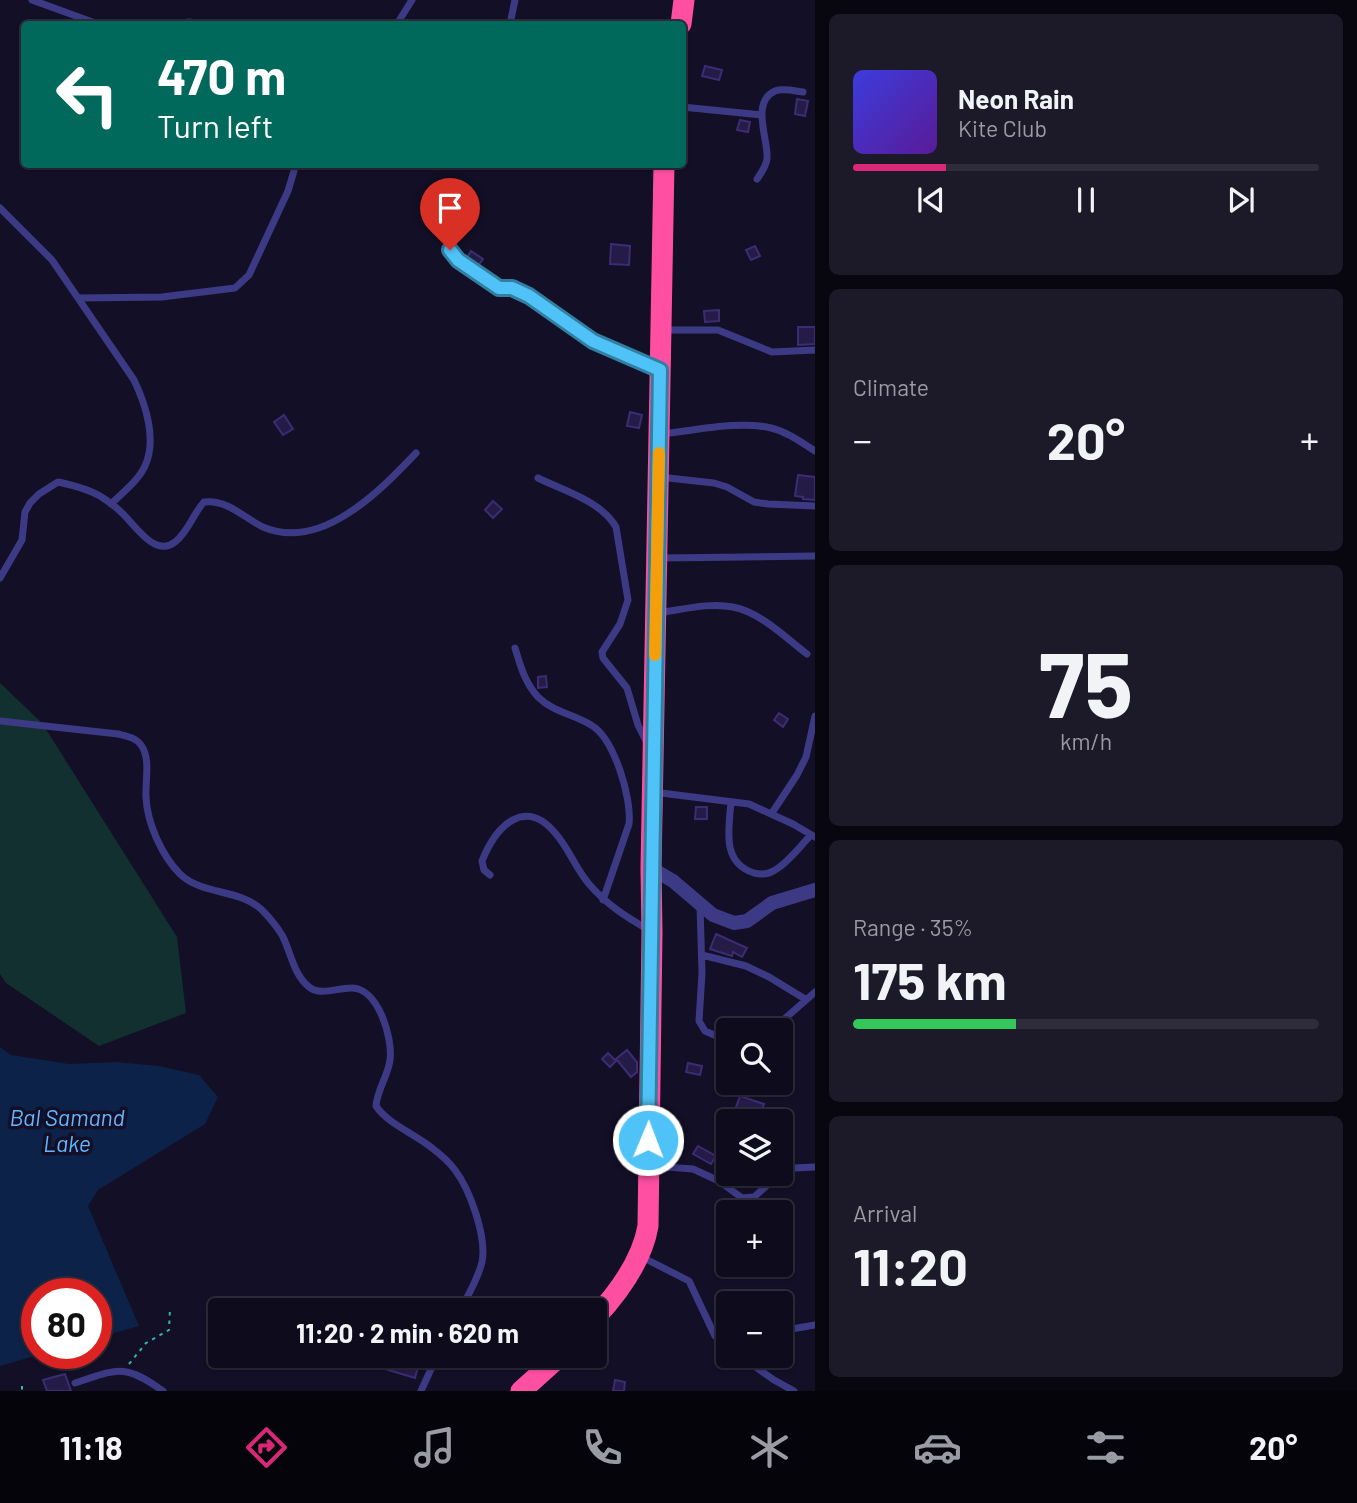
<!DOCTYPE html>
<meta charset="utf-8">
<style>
:root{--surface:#0e0b1c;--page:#1c1929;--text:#f1f3f6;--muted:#9b9ba3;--line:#2e2b3b;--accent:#db2777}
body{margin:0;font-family:Barlow,sans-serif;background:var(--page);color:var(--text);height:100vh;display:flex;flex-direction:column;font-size:26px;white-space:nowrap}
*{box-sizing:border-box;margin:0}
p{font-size:23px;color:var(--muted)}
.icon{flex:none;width:38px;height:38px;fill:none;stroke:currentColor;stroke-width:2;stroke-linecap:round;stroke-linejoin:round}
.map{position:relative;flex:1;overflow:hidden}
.details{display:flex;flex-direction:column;gap:14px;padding:14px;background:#08060f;width:542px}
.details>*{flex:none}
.banner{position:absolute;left:21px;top:21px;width:665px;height:147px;border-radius:7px;box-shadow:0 2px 5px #0004,0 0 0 2px var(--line);background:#00695c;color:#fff;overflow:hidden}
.tools{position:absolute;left:716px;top:1018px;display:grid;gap:14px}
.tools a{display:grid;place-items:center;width:77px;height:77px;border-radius:7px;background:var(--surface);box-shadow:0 2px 5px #0004,0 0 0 2px var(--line);font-size:35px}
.speed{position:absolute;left:21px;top:1278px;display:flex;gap:14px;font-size:35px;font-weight:700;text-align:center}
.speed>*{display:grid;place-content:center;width:91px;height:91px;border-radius:50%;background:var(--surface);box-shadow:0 2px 5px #0004,0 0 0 2px var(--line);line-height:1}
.speed .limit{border:10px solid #d22;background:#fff;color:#111}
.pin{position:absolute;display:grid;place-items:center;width:60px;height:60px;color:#fff;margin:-72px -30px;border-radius:50% 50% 50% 0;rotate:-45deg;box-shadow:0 0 7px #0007}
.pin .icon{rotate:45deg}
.me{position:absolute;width:77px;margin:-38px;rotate:1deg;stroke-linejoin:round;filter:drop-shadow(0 0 5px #0008)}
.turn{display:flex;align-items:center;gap:24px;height:147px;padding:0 21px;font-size:32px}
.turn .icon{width:91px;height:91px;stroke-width:2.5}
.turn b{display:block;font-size:49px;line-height:60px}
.big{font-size:52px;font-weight:700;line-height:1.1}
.details .widget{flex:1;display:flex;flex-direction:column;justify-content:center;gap:10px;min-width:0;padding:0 24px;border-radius:10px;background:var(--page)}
.details .dial{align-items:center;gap:0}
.dial b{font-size:91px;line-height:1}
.song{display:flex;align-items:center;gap:21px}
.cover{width:84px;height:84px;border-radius:10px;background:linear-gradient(135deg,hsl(240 70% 55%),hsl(270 70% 35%))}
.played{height:7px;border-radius:4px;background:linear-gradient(90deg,var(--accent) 20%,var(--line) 20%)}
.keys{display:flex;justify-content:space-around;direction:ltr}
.heat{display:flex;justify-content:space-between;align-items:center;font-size:38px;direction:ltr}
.charge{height:10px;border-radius:5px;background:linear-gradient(90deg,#34c759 35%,var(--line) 0)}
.trip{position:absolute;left:208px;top:1298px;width:399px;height:70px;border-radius:7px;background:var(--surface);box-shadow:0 2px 5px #0004,0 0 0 2px var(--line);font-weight:700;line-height:70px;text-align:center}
.menu{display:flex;height:112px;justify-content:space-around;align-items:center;background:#06040b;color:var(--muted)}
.menu .icon{width:49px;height:49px}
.menu .on{color:var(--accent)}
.menu b{font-size:32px;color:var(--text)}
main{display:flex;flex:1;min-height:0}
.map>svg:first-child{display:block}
</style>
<main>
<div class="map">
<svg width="815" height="1391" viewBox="0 0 815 1391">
<rect width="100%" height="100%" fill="#130f26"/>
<path fill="#12302f" d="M0,683L42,723L177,937L186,1013L99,1046L6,983L0,974Z"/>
<path fill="#0c2248" d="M0,1047L11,1055L69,1064L116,1062L159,1066L199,1075L218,1097L205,1124L98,1190L88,1206L139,1326L96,1338V1293H37V1353H45L0,1366Z"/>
<path fill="#241b47" stroke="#3b2d73" stroke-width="2" d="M705,66L722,70L719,80L702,76Z
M797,99L808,101L805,116L795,114Z
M740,120L750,122L748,132L737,130Z
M611,244L630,246L629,265L610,264Z
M755,246L760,256L751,260L746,250Z
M471,251L483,259L477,267L466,259Z
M719,310V321L705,322L704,311Z
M798,327H815V344L798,345Z
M630,412L642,415L639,428L627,426Z
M284,415L293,429L283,435L274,422Z
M798,475L815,477V500L803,499V497L795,496Z
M493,501L502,509L493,518L485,510Z
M546,676L547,687L538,688V677Z
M779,713L788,719L783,727L774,720Z
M696,807H707V819H695Z
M716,934L747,948L742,957L733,952L732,956L710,949Z
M627,1050L637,1062V1072L631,1077L616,1059Z
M608,1053L616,1061L610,1067L602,1059Z
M688,1063L702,1066L700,1075L686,1072Z
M740,1096L764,1104L759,1118L735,1110Z
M698,1146L716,1156L711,1164L693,1154Z
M386,1356H421L415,1378L382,1368Z
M65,1374L71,1391H47L43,1380Z
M615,1380L625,1382L624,1391H613Z"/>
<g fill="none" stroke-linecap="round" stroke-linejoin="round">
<path stroke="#2fb8b0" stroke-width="2" stroke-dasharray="3.5 5" stroke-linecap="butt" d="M129,1364L146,1343L169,1330L170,1308
M22,1386V1391"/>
<path stroke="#3d3a85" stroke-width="7" d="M32,0L98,24
M177,24L189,22L202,24
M397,24L412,0
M510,24L515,0
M682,107L762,115
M757,179C761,173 766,167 767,159C769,141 750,102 775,91C783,88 795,91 803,92
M0,208L52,260L134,380C146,405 157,440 145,466C138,481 122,493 111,504
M451,234L450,250L458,260L478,275L499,288H512L529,296L593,341L656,369
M79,298L162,297L235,288L249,275L288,191L296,164
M662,330H718L772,352L815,350
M660,434C693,431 739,420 771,428C787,432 801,442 815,451
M659,477L714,483L727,487L754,502L768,504L815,506
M538,478C564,491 601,501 616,527L628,600L620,624L602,652L603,658L627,688L638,725L647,743
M661,558L815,556
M0,578L22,540L25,512L30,503L39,494L58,482C72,485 88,489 100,496C108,501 116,507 122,513C135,525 155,558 175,542C188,532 193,514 204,502C227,499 244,518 263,527C321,552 380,491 416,453
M657,613C681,610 709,602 733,607C760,612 786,638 807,654
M515,648C520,665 525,683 538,697C553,712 573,714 591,725C614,738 632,798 629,824L603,900
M0,721L118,734C126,736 135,737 141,745C151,758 145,782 146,797C147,823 162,856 180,874C203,896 239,888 262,910C269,917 277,927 282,935C291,952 293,974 309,987C320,996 337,988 351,988C378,987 393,1038 390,1060C388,1076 377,1090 376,1106C388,1124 415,1134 432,1148C440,1154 449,1162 455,1170C470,1190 487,1237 482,1262C478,1279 468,1295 460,1311
M653,792L749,804L793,824L815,837
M731,802C729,828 721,863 754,873C762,875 769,874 775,870C789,862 800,846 811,835
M772,813L797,775L806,757L815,716
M490,875L484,870L482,861C496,826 525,796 556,834C569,849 576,869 589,884C606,904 626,917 649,930
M700,906L702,973L699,1021L705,1031L728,1041
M702,955L746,966L769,977L805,999
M767,1031L781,1022L815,992
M652,1166L693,1169L719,1181L742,1198L754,1197L771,1182L794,1168L815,1167
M640,1256L689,1281L715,1336L728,1346
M780,1331L815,1325
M740,1356L774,1380L794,1391
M75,1383C118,1369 124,1363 163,1391
M421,1391L437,1356"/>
<path stroke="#3d3a85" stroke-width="14" d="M651,868L673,881L713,915L734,923L747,921L772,903L815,890"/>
<path stroke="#ff4fa3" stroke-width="21" d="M681,24L684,0
M595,1318C619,1292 642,1261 648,1226L652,932L651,868L664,164
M521,1391L560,1356"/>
</g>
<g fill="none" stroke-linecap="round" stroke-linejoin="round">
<defs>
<path id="route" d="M450,250L458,260L499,288H512L529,296L593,341L660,370L648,1140"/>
</defs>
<use href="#route" stroke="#337fa1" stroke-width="18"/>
<use href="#route" stroke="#4fc3f7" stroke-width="12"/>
<path stroke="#f59e0b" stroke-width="12" d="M655,655L659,453"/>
</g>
<g text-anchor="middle" stroke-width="7" stroke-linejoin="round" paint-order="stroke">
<g font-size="23" font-style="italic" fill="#62b6ff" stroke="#130f26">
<text x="67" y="1126">Bal Samand<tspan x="67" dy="26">Lake</tspan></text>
</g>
</g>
</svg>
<div class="tools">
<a><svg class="icon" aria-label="search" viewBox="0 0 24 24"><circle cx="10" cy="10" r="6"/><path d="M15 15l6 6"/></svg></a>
<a><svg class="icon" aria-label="layers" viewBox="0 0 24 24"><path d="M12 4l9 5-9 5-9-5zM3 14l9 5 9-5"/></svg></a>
<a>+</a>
<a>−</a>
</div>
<div class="speed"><div class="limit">80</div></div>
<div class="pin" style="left:450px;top:250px;background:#d93025"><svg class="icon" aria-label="arrive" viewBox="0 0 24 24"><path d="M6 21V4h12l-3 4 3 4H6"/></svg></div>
<svg class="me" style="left:648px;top:1140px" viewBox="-20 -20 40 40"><circle r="17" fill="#4fc3f7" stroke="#fff" stroke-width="3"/><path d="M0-11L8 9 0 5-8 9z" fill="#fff"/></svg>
<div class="trip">11:20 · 2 min · 620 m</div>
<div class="banner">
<div class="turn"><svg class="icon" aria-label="left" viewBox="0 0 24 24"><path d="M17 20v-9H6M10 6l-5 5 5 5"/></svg><div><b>470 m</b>Turn left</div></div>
</div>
</div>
<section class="details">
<div class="widget">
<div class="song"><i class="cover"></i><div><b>Neon Rain</b><p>Kite Club</p></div></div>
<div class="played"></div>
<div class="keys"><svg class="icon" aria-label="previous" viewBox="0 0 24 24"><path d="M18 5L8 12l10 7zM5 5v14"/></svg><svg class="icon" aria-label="pause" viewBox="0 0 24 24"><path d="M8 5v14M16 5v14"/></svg><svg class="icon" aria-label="next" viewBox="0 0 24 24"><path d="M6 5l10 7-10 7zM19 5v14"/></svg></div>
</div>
<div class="widget"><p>Climate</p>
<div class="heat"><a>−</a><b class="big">20°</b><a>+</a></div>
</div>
<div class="widget dial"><b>75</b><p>km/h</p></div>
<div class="widget"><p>Range · 35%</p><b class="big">175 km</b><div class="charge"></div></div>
<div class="widget"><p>Arrival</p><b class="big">11:20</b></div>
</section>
</main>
<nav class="menu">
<b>11:18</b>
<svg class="icon on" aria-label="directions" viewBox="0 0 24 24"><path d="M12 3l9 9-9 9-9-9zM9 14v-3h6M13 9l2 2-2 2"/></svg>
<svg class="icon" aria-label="music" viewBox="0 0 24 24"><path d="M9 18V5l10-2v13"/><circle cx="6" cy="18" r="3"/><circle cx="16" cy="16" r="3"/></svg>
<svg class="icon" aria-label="phone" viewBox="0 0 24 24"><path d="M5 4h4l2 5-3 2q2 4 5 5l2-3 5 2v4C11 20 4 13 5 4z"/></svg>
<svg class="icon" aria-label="climate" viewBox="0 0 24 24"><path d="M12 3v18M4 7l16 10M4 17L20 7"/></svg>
<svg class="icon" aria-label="car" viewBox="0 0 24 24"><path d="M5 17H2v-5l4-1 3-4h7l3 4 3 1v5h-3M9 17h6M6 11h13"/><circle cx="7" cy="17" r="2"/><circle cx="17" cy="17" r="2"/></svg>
<svg class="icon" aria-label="filters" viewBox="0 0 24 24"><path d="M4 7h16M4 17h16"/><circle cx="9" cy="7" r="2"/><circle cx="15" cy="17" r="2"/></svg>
<b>20°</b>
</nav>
